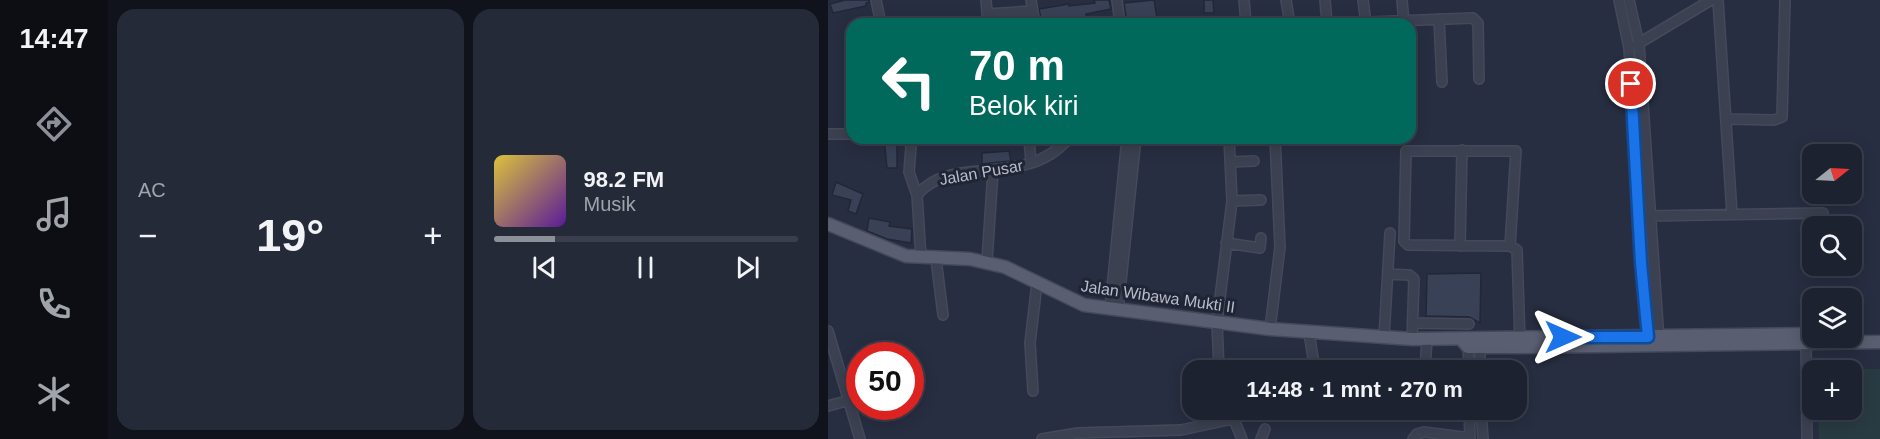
<!DOCTYPE html>
<html lang="id">
<meta charset="utf-8">
<style>
:root{--surface:#1d2231;--page:#252a39;--text:#f1f3f6;--muted:#a0a4ab;--line:#3b3f4d;--accent:#8c9099}
body{margin:0;font-family:Arial,sans-serif;background:var(--page);color:var(--text);height:100vh;display:flex;flex-direction:column;font-size:22px;white-space:nowrap}
*{box-sizing:border-box;margin:0}
p{font-size:20px;color:var(--muted)}
.icon{flex:none;width:33px;height:33px;fill:none;stroke:currentColor;stroke-width:2;stroke-linecap:round;stroke-linejoin:round}
.map{position:relative;flex:1;overflow:hidden}
.details{display:flex;flex-direction:column;gap:9px;padding:9px;background:#10131b;width:720px}
.details>*{flex:none}
.hud{position:absolute;left:18px;top:18px;width:570px;height:126px;border-radius:18px;box-shadow:0 3px 15px #0003,0 0 0 2px var(--line);background:#00695c;color:#fff;overflow:hidden}
.needle{width:39px;rotate:72deg}
.buttons{position:absolute;left:974px;top:144px;display:grid;gap:12px}
.buttons a{display:grid;place-items:center;width:60px;height:60px;border-radius:12px;background:var(--surface);box-shadow:0 3px 15px #0003,0 0 0 2px var(--line);font-size:30px}
.speed{position:absolute;left:18px;top:342px;display:flex;gap:12px;font-size:30px;font-weight:700;text-align:center}
.speed>*{display:grid;place-content:center;width:78px;height:78px;border-radius:50%;background:var(--surface);box-shadow:0 3px 15px #0003,0 0 0 2px var(--line);line-height:1}
.speed .limit{border:9px solid #d22;background:#fff;color:#111}
.pin{position:absolute;display:grid;place-items:center;width:51px;height:51px;color:#fff;margin:-26px;border:3px solid #fff;border-radius:50%;box-shadow:0 2px 6px #0007}
.me{position:absolute;width:66px;margin:-33px;rotate:90deg;stroke-linejoin:round;filter:drop-shadow(0 0 4px #0008)}
.turn{display:flex;align-items:center;gap:21px;height:126px;padding:0 24px;font-size:27px}
.turn .icon{width:78px;height:78px;stroke-width:2.5}
.turn b{display:block;font-size:42px;line-height:51px}
.big{font-size:45px;font-weight:800;line-height:1.1}
.details .card{flex:1;display:flex;flex-direction:column;justify-content:center;gap:9px;min-width:0;padding:0 21px;border-radius:18px;background:var(--page)}
.song{display:flex;align-items:center;gap:18px}
.cover{width:72px;height:72px;border-radius:9px;background:linear-gradient(135deg,hsl(50 70% 55%),hsl(270 70% 35%))}
.played{height:6px;border-radius:3px;background:linear-gradient(90deg,var(--accent) 20%,var(--line) 20%)}
.keys{display:flex;justify-content:space-around;direction:ltr}
.heat{display:flex;justify-content:space-between;align-items:center;font-size:33px;direction:ltr}
.details .tiles{flex:1;display:grid;gap:9px;grid-template-columns:repeat(2,1fr)}
.trip{position:absolute;left:354px;top:360px;width:345px;height:60px;border-radius:18px;background:var(--surface);box-shadow:0 3px 15px #0003,0 0 0 2px var(--line);font-weight:800;line-height:60px;text-align:center}
main{display:flex;flex:1;min-height:0}
.tab-bar{display:flex;flex-direction:column;width:108px;justify-content:space-around;align-items:center;background:#0c0e14;color:var(--muted)}
.tab-bar .icon{width:42px;height:42px}
.tab-bar .on{color:var(--accent)}
.tab-bar b{font-size:27px;color:var(--text)}
.map>svg:first-child{display:block}
</style>
<main>
<nav class="tab-bar">
<b>14:47</b>
<svg class="icon on" aria-label="directions" viewBox="0 0 24 24"><path d="M12 3l9 9-9 9-9-9zM9 14v-3h6M13 9l2 2-2 2"/></svg>
<svg class="icon" aria-label="music" viewBox="0 0 24 24"><path d="M9 18V5l10-2v13"/><circle cx="6" cy="18" r="3"/><circle cx="16" cy="16" r="3"/></svg>
<svg class="icon" aria-label="phone" viewBox="0 0 24 24"><path d="M5 4h4l2 5-3 2q2 4 5 5l2-3 5 2v4C11 20 4 13 5 4z"/></svg>
<svg class="icon" aria-label="climate" viewBox="0 0 24 24"><path d="M12 3v18M4 7l16 10M4 17L20 7"/></svg>
</nav>
<section class="details">
<div class="tiles">
<div class="card"><p>AC</p>
<div class="heat"><a>−</a><b class="big">19°</b><a>+</a></div>
</div>
<div class="card">
<div class="song"><i class="cover"></i><div><b>98.2 FM</b><p>Musik</p></div></div>
<div class="played"></div>
<div class="keys"><svg class="icon" aria-label="previous" viewBox="0 0 24 24"><path d="M18 5L8 12l10 7zM5 5v14"/></svg><svg class="icon" aria-label="pause" viewBox="0 0 24 24"><path d="M8 5v14M16 5v14"/></svg><svg class="icon" aria-label="next" viewBox="0 0 24 24"><path d="M6 5l10 7-10 7zM19 5v14"/></svg></div>
</div>
</div>
</section>
<div class="map">
<svg width="1052" height="439" viewBox="0 0 1052 439">
<rect width="100%" height="100%" fill="#272e41"/>
<path fill="#293b42" d="M989,369H1052V439H991L990,410H1023V370Z"/>
<path fill="#394157" stroke="#222738" stroke-width="1.5" d="M17,0H41V2L38,3V6L5,13L2,4Z
M266,0H281L283,9L258,14L259,24H251L250,21L238,24H214L211,9L241,4V6L267,3Z
M326,0L330,24H313V20L299,23L296,3Z
M376,0H385L386,13H376Z
M56,138H74L75,143L69,145V168H59Z
M181,151L183,161L154,164V153Z
M8,182L35,194L28,214L20,211L23,200L4,195Z
M41,218L62,222L61,226L84,229L83,243L59,239L39,231Z
M653,273L652,323L641,317L598,316L599,274Z"/>
<g fill="none" stroke-linecap="round" stroke-linejoin="round">
<defs>
<path id="minor" d="M48,0L53,24
M158,0L160,24
M203,0L207,24
M289,0L292,24
M416,0L418,24
M458,0L462,24
M497,0L499,24
M535,0L538,24
M574,0L576,24
M791,0L801,48L813,263L820,341
M801,0L811,44L831,341
M890,0L904,214
M159,14L204,11
M611,19L614,82
M490,24L645,18L650,23L651,79
M808,45L883,0
M900,119L946,120L954,117L957,0
M0,134H24
M81,138L83,147L81,172L89,195
M201,138L203,163
M402,162L426,161
M404,201L433,200
M818,216L995,213
M398,243L432,248L433,238
M632,246L634,150
M682,246L688,151H578L576,241L580,245L682,246L689,250L692,342
M93,258L89,195C125,152 197,190 241,138
M108,259L115,315
M159,261L165,171
M560,274L581,275L586,279L584,339
M282,308L299,138
M290,310L308,138
M585,323L641,324
M442,329L452,247L447,138
M0,331L32,439
M481,333L487,370
M556,338L562,233
M640,343L641,370
M652,343V370
M978,343L979,439
M391,370L389,322L404,201L401,138
M597,370L599,339
M205,391L202,343L209,283
M0,406L22,400
M402,410L414,439
M641,410L642,439
M653,410L655,439
M214,439L250,433L353,430L405,419
M433,439L437,429
M585,439L589,434L596,432L642,438"/>
<path id="major" d="M0,224L78,256L142,259L177,267L256,305L442,329L584,339L984,334
M634,340L640,347H692L1052,342"/>
</defs>
<use href="#minor" stroke="#45495a" stroke-width="12"/>
<use href="#major" stroke="#45495a" stroke-width="15"/>
<use href="#minor" stroke="#3b4151" stroke-width="9"/>
<use href="#major" stroke="#595f71" stroke-width="12"/>
</g>
<g fill="none" stroke-linecap="round" stroke-linejoin="round">
<defs>
<path id="route" d="M735,337H820L813,263L803,84"/>
</defs>
<use href="#route" stroke="#114b97" stroke-width="15"/>
<use href="#route" stroke="#1a73e8" stroke-width="10"/>
</g>
<g text-anchor="middle" stroke-width="6" stroke-linejoin="round" paint-order="stroke">
<g font-size="16" fill="#b8bccb" stroke="#202536">
<text transform="translate(153 172) rotate(-10)" y="6">Jalan Pusar</text>
<text transform="translate(330 296) rotate(8)" y="6">Jalan Wibawa Mukti II</text>
</g>
</g>
</svg>
<div class="buttons">
<a><svg class="needle" viewBox="-14 -14 28 28"><path d="M0-13l5 13h-10z" fill="#e53935"/><path d="M0 13l5-13h-10z" fill="#a0a4ab"/></svg></a>
<a><svg class="icon" aria-label="search" viewBox="0 0 24 24"><circle cx="10" cy="10" r="6"/><path d="M15 15l6 6"/></svg></a>
<a><svg class="icon" aria-label="layers" viewBox="0 0 24 24"><path d="M12 4l9 5-9 5-9-5zM3 14l9 5 9-5"/></svg></a>
<a>+</a>
</div>
<div class="speed"><div class="limit">50</div></div>
<div class="pin" style="left:803px;top:84px;background:#d93025"><svg class="icon" aria-label="arrive" viewBox="0 0 24 24"><path d="M6 21V4h12l-3 4 3 4H6"/></svg></div>
<svg class="me" style="left:735px;top:337px" viewBox="-20 -20 40 40"><path d="M0-17L14 15 0 8-14 15z" fill="#1a73e8" stroke="#fff" stroke-width="4"/></svg>
<div class="trip">14:48 · 1 mnt · 270 m</div>
<div class="hud">
<div class="turn"><svg class="icon" aria-label="left" viewBox="0 0 24 24"><path d="M17 20v-9H6M10 6l-5 5 5 5"/></svg><div><b>70 m</b>Belok kiri</div></div>
</div>
</div>
</main>
